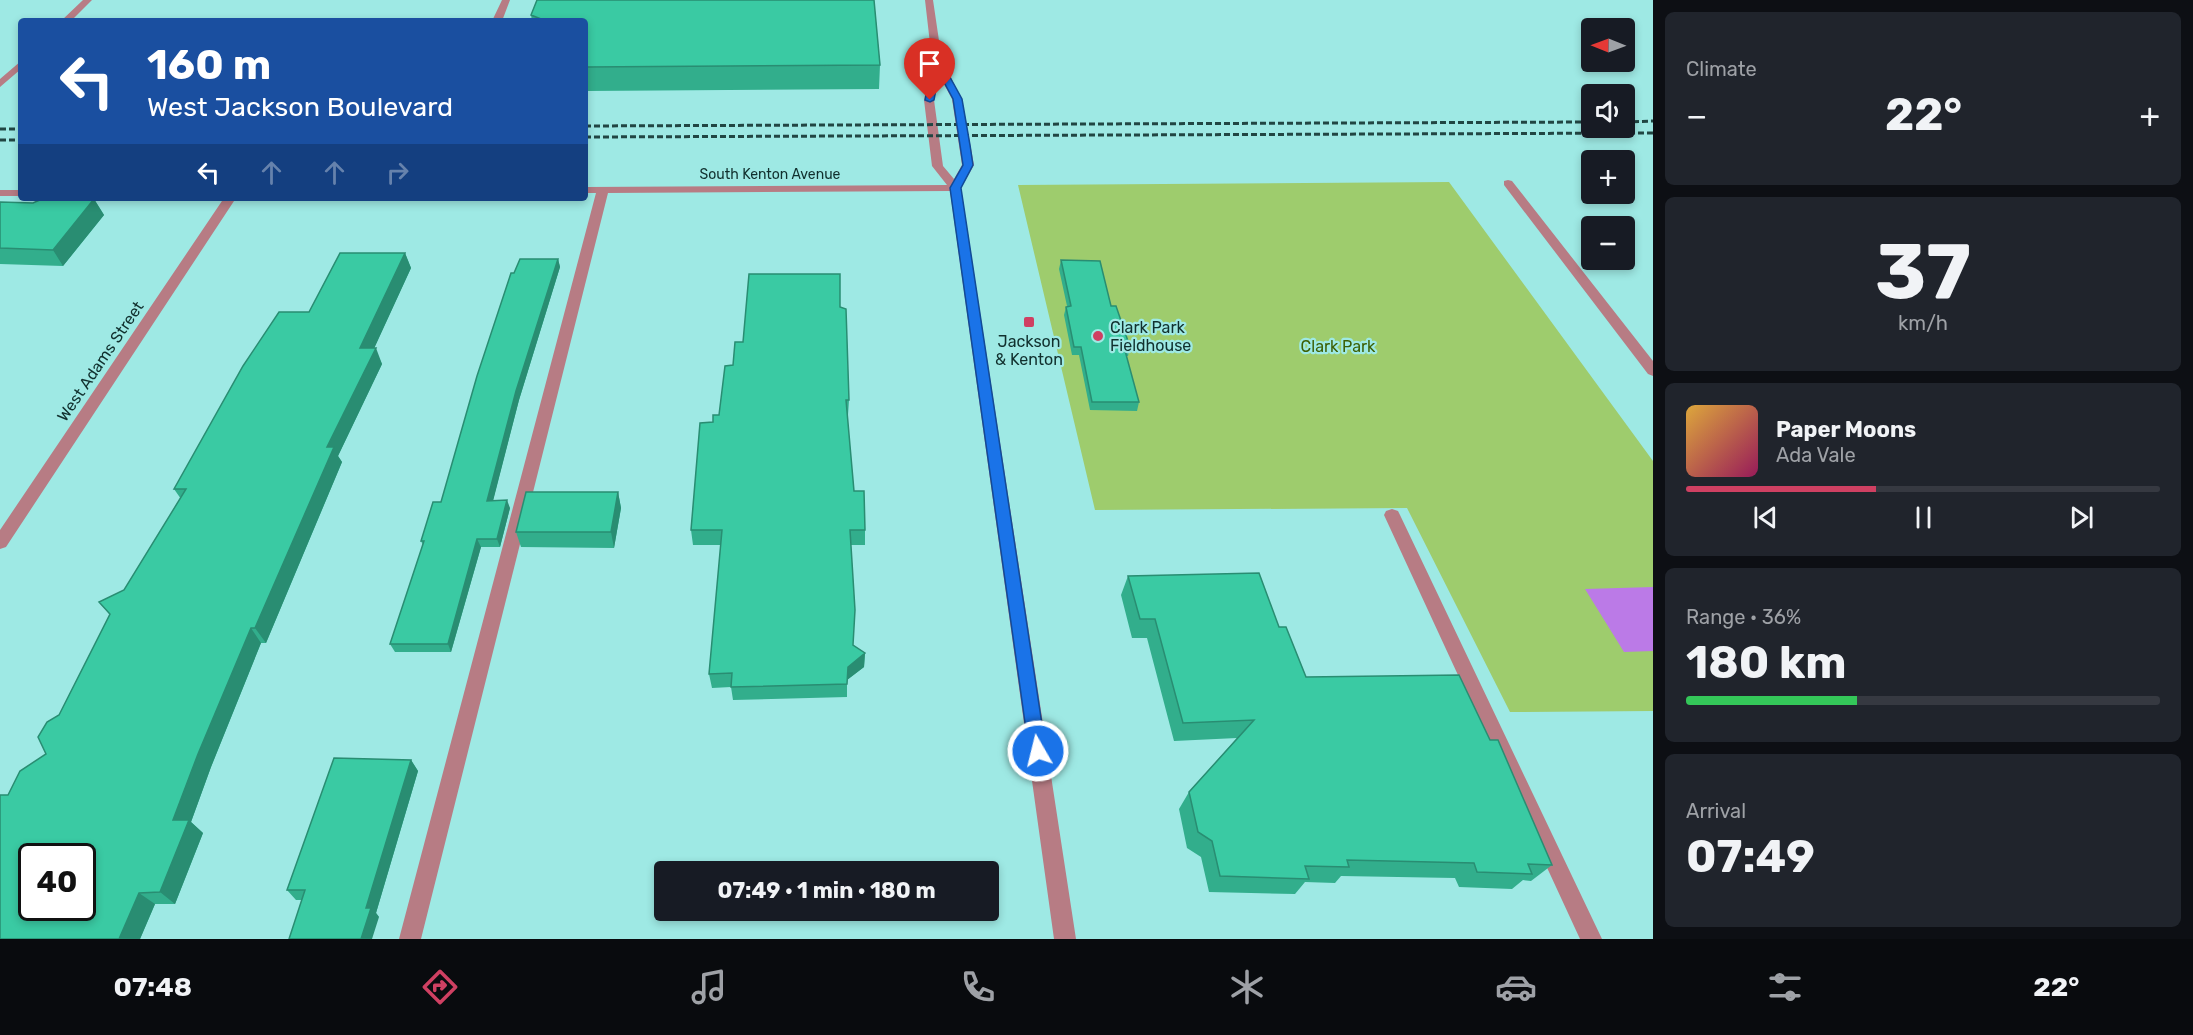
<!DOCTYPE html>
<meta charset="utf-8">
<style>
:root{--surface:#171b24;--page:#20242c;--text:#f1f3f6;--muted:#9ea1a6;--line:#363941;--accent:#cf4062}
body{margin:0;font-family:Rubik,sans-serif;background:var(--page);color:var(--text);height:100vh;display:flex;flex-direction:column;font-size:22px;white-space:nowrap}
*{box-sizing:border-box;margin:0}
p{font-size:20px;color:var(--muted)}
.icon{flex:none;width:33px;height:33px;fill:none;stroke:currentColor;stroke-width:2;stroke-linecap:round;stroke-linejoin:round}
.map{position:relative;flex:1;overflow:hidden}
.panel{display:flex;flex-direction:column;gap:12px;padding:12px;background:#0d0f14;width:540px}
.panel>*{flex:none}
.hud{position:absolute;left:18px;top:18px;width:570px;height:183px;border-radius:6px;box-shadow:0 3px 9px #0003;background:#1a4fa0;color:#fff;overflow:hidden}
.needle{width:39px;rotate:271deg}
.buttons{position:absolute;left:1581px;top:18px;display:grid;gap:12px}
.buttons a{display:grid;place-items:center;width:54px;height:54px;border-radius:6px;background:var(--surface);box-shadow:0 3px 9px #0003;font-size:30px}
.speed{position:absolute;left:18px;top:843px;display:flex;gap:12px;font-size:30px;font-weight:700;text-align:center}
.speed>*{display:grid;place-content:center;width:78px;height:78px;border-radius:50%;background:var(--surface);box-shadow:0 3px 9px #0003;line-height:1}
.speed .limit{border:3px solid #111;border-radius:9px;background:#fff;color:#111}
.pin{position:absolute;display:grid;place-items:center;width:51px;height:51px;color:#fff;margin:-62px -26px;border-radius:50% 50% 50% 0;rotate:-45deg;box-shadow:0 0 6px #0007}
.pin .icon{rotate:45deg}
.me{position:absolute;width:66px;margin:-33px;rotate:352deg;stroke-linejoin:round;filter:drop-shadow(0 0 4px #0008)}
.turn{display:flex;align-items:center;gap:21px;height:126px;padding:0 30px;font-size:27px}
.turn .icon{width:78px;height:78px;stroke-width:2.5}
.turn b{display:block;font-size:42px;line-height:51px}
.lanes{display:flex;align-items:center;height:57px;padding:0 30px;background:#0003;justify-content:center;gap:30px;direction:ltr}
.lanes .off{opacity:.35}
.big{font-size:45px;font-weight:700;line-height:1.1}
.panel .card{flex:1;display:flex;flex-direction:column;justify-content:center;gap:9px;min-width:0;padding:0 21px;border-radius:9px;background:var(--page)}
.panel .dial{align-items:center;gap:0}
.dial b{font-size:78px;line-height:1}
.song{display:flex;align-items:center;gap:18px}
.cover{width:72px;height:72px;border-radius:9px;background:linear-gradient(135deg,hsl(40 70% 55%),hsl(330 70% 35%))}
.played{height:6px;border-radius:3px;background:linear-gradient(90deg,var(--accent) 40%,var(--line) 40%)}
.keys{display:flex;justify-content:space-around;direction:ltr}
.heat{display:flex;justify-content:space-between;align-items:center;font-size:33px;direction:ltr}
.charge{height:9px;border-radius:4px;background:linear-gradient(90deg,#34c759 36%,var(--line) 0)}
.trip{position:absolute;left:654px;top:861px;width:345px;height:60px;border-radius:6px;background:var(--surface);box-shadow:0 3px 9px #0003;font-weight:700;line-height:60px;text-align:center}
.dock{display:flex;height:96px;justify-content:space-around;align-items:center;background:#090b0e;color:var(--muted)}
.dock .icon{width:42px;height:42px}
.dock .selected{color:var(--accent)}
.dock b{font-size:27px;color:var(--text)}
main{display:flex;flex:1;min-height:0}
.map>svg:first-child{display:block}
</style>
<main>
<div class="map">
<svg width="1653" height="939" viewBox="0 0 1653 939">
<rect width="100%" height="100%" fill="#9ee9e4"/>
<path fill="#9ecc6d" d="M1449,182L1653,461V711L1510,712L1407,508L1095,510L1018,185Z"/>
<path fill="#bb7ae7" d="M1653,587V651L1624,652L1585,589Z"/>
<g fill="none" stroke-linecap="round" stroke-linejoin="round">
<path fill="#b77c84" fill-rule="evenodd" d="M83,0H92L71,21H61Z
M502,0H510L502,21H492Z
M925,0H933L942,61L962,99L974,165L961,188L1076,939H1054L950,191L608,193L421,939H399L596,193H585V187L947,185L932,166L924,100L932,61ZM939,75L952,99L962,165L954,179L943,166L934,100Z
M21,61V69L0,87V79Z
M1508,180L1512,181L1653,361V376L1648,374L1504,185V181Z
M0,190H21V196H0Z
M224,198H236L6,547L0,549V530Z
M1392,509L1398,511L1400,515L1602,939H1580L1384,515L1386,511Z"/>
<path stroke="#214643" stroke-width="3" stroke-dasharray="6 3" stroke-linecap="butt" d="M1624,122L1653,121
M585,126L1592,122
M0,129H21
M585,137L1653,133
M0,140H21"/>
</g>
<path fill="#32ae8c" d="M537,0H874L880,65L879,89L585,91V21H532L531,15Z
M94,199L104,215L63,266L0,264V202L33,203Z
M405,253L411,268L374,348L382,364L338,456L342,462L266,643H261L211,767L191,822L203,833L175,904H155L140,939H0L8,795L46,754L59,715L110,615L99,602L124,590L181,499L174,489L309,312Z
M558,259L560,267L519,400L493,500L510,508L500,547H481L451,652H395L390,644L423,545L421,541L441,502Z
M1061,260L1111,306L1130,347L1128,356H1126L1139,402L1137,411L1090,410L1079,355H1072L1064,315L1066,307L1067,306L1059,269Z
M840,307L849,400L848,415H847L854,491L865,530V545H851L853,645L865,653L864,667L847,680V697L733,700L731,687L712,688L709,674L721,545H693L691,530L713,422L719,415L733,365L743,342Z
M618,492L621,508L614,548L521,547L516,532Z
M1128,576L1279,627L1306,677L1552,865L1531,881L1523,880L1512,889L1459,887L1455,878L1341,876L1335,883L1305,882L1295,894L1209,892L1201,857L1187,848L1179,809L1189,792L1237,738L1174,741L1147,638H1132L1121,595Z
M411,760L418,771L376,913L379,917L302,900H296L287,890Z"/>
<path fill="#298d72" d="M94,199L104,215L63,266L53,250Z
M405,253L411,268L367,364L360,348Z
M558,259L560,267L519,400L491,509L487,501L516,391Z
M376,348L382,364L338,456L342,462L266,643L255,628L327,447Z
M618,492L621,508L614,548L611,532Z
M507,500L510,508L500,547L497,539Z
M477,539L481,547L451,652L448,644Z
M251,628L261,643L211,767L191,822L203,833L175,904L160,892L173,820L198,754Z
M865,653L864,667L847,680L848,667Z
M411,760L418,771L376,913L379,917L372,939H361L366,908Z
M139,893L155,904L140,939H119Z"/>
<path fill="#3acaa3" stroke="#298d72" stroke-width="1.5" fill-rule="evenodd" d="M537,0H874L880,65L585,67V21H546L531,15Z
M42,199H94L53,250L0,248V202L33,203Z
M340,253H405L360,348H376L327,447H334L255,628H251L198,754L173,820H189L160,892L139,893L119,939H0V795H8L20,771L46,754L38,737L47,722L59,715L110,614L99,602L124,590L186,489H174L243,366L279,312H309ZM32,856H82V908H32Z
M520,259H558L516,391L487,501L507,500L497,539H477L448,644H390L424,541H421L433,502H441L477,376L511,273H514Z
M1061,260L1100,261L1111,306H1116L1130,347H1124L1139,402H1092L1081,347H1074L1066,307L1071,306Z
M749,274H840V307L846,309L849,400H846L854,491H864L865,530H850L855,610L853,645L865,653L848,667L847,684L731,687L732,673L709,674L722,530H691L700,423L713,422V415H719L725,366L733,365L735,342H743Z
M526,492H618L611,532H516Z
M1259,573L1279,627H1286L1306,677L1459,675L1490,740H1498L1552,865L1528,864L1532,874L1477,872L1474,863L1347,860L1349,867L1305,866L1309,879L1220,876L1212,841L1198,832L1189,792L1254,720L1183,723L1155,619H1140L1128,576Z
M334,758L411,760L366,908H371L361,939H289L305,890H287Z"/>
<path fill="#1a73e8" stroke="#114b97" stroke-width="1.5" d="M934,59H940L962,99L970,145L973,165L961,188L1046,751L1044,757L1038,759L1032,757L1029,751L950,188L963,165L953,99L939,73L934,100L930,102L925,100Z"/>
<g fill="#cf4062" stroke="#9ee9e4" stroke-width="2">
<rect x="1023" y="316" width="12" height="12" rx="3"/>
<circle cx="1098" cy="336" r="6"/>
</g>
<g text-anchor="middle" stroke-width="4.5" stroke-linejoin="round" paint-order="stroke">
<g font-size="14" fill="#11302e" stroke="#9ee9e4">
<text x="770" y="179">South Kenton Avenue</text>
</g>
<g font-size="16" fill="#11302e" stroke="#9ee9e4" text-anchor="start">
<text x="1110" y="333">Clark Park<tspan x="1110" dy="18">Fieldhouse</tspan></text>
<text x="1029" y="347" text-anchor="middle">Jackson<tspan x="1029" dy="18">&amp; Kenton</tspan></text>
</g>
<g font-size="16" fill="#3c5f04" stroke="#9ee9e4">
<text x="1338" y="352">Clark Park</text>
</g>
<g font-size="16" fill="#11302e" stroke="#9ee9e4">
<text transform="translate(100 361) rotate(-56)" y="6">West Adams Street</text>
</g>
</g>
</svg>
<div class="buttons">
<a><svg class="needle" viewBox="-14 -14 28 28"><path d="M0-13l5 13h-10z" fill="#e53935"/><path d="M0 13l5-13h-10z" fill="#9ea1a6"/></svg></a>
<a><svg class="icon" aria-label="sound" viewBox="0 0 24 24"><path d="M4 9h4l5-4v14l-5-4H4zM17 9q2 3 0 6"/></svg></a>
<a>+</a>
<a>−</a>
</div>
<div class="speed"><div class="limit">40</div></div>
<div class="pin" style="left:930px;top:100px;background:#d93025"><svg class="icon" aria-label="arrive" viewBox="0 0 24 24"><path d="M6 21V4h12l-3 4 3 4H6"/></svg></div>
<svg class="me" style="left:1038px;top:751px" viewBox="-20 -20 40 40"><circle r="17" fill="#1a73e8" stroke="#fff" stroke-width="3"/><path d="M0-11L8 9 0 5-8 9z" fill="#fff"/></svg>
<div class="trip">07:49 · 1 min · 180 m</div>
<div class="hud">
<div class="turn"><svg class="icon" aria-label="left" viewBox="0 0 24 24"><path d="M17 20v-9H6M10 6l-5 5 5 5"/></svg><div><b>160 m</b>West Jackson Boulevard</div></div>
<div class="lanes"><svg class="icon" aria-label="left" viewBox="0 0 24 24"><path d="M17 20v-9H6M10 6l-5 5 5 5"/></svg><svg class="icon off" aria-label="ahead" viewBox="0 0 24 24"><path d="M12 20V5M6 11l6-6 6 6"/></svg><svg class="icon off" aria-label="ahead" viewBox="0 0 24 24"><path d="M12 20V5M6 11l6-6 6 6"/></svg><svg class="icon off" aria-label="right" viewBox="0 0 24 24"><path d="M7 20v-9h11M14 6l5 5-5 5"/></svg></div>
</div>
</div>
<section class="panel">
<div class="card"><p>Climate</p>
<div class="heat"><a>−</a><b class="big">22°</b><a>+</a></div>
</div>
<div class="card dial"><b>37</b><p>km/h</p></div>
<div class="card">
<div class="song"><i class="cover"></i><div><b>Paper Moons</b><p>Ada Vale</p></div></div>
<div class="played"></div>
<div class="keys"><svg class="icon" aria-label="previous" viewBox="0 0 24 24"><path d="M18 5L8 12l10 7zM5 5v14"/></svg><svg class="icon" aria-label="pause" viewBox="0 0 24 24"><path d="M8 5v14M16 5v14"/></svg><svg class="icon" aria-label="next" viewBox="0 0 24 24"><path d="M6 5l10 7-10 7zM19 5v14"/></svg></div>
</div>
<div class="card"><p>Range · 36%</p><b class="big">180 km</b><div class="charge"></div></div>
<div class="card"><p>Arrival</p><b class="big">07:49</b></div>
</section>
</main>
<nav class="dock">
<b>07:48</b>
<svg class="icon selected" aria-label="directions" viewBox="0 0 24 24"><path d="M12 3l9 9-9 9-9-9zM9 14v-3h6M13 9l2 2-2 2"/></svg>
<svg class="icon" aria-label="music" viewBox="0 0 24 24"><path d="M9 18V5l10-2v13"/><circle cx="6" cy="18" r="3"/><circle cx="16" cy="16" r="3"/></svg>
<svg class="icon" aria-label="phone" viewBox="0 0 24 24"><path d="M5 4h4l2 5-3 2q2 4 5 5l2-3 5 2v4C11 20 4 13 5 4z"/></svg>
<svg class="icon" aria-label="climate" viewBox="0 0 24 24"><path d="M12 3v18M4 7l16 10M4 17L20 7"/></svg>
<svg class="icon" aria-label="car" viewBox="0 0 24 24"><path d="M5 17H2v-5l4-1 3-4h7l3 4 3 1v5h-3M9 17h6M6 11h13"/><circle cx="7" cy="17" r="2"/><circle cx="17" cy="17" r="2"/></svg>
<svg class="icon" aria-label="filters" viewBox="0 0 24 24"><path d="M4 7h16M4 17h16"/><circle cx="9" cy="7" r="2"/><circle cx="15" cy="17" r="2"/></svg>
<b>22°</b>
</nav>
